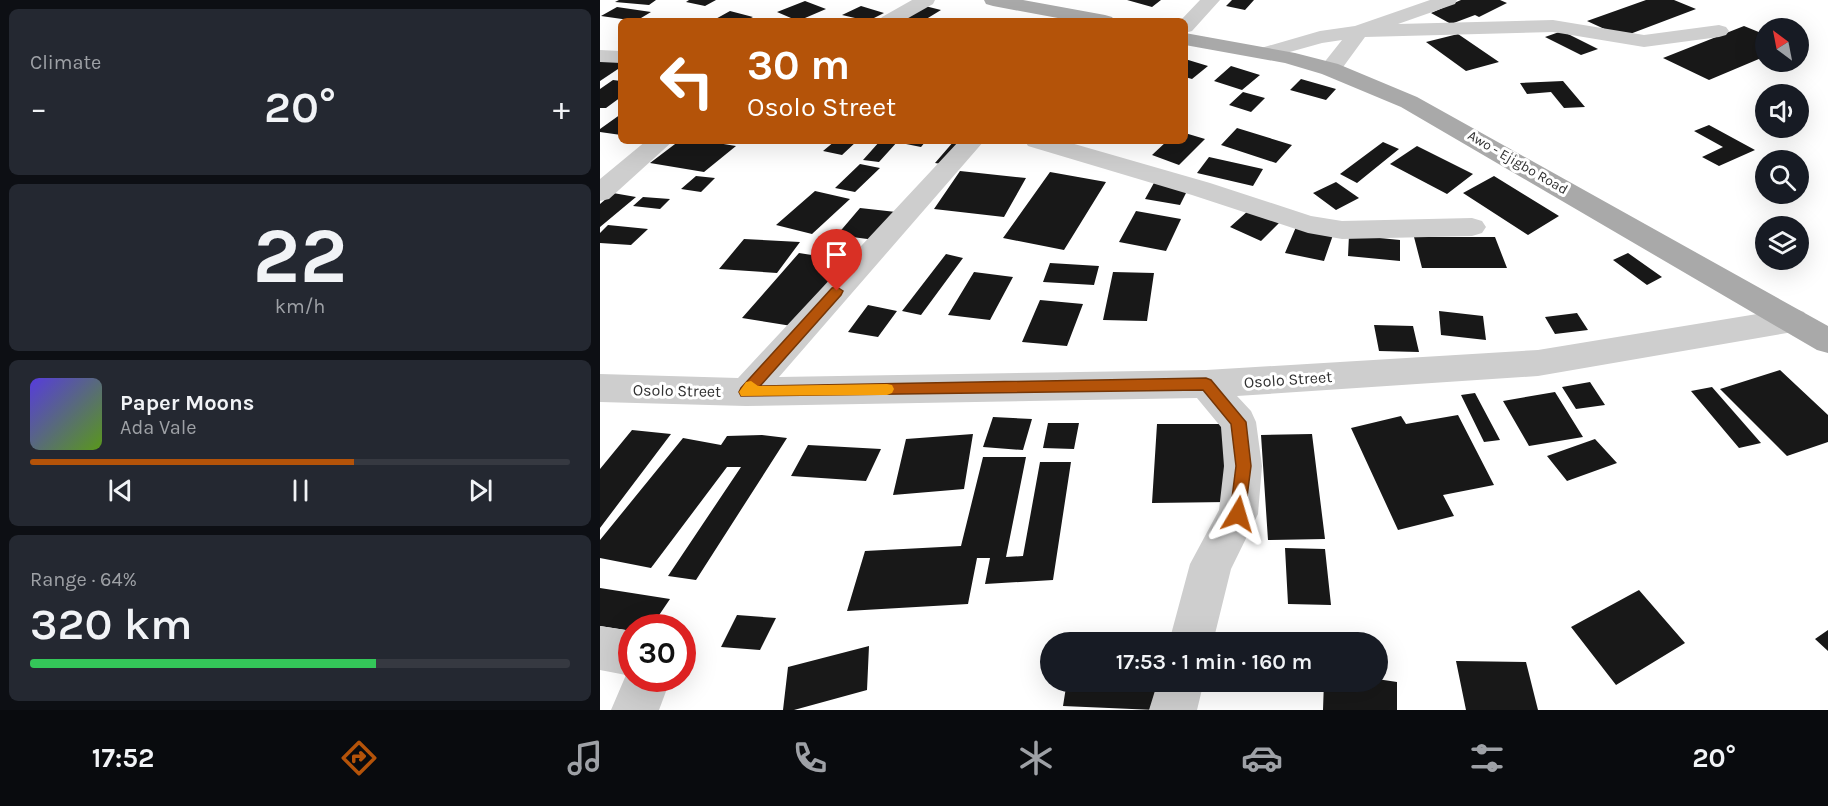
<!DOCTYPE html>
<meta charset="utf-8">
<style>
:root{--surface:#171b24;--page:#242831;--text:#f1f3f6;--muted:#9ea1a6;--line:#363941;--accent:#b45309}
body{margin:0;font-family:Karla,sans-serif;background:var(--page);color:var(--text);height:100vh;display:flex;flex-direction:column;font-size:22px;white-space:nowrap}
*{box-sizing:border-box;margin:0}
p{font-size:20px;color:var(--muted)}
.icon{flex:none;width:33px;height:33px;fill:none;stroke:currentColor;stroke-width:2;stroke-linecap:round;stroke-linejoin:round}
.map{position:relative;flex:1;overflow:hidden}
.panel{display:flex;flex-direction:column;gap:9px;padding:9px;background:#0d0f14;width:600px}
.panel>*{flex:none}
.guide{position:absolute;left:18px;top:18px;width:570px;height:126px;border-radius:9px;box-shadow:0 6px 24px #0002;background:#b45309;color:#fff;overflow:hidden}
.needle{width:39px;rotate:328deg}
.fabs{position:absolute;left:1155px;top:18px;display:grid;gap:12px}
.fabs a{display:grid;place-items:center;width:54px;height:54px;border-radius:50%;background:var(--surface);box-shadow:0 6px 24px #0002;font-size:30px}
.speed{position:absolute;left:18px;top:614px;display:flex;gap:12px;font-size:30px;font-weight:700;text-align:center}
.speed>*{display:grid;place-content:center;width:78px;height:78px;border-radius:50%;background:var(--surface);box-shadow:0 6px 24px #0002;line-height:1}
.speed .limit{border:9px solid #d22;background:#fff;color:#111}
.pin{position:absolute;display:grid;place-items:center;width:51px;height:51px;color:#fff;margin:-62px -26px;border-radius:50% 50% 50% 0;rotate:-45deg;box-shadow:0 0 6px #0007}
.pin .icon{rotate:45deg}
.me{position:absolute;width:66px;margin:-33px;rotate:7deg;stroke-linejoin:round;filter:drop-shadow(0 0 4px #0008)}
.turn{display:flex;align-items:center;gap:21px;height:126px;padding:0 30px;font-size:27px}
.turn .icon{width:78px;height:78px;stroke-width:2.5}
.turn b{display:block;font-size:42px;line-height:51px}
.big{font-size:45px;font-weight:600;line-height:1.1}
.panel .tile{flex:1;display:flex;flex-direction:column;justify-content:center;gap:9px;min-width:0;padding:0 21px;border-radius:9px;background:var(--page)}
.panel .dial{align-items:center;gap:0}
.dial b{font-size:78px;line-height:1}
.song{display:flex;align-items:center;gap:18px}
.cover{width:72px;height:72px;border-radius:9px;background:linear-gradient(135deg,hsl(250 70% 55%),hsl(90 70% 35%))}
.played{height:6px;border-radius:3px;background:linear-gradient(90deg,var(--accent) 60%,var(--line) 60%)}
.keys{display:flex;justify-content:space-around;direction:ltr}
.heat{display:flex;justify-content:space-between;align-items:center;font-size:33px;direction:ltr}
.charge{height:9px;border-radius:4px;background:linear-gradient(90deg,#34c759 64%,var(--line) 0)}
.trip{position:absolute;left:440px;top:632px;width:348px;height:60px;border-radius:30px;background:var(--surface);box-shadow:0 6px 24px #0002;font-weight:600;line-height:60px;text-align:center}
.menu{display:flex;height:96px;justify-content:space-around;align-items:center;background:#090b0e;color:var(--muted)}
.menu .icon{width:42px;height:42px}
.menu .on{color:var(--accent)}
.menu b{font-size:27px;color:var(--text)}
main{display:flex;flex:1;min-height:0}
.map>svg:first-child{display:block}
</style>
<main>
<section class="panel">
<div class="tile"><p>Climate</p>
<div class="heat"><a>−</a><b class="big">20°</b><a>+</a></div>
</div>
<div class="tile dial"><b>22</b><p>km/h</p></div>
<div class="tile">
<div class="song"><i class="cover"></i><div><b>Paper Moons</b><p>Ada Vale</p></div></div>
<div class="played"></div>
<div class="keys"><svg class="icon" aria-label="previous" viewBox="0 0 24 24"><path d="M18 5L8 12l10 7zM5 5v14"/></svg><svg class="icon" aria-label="pause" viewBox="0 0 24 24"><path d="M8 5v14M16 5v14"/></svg><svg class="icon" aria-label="next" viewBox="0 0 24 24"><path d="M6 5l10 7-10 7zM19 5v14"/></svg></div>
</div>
<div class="tile"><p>Range · 64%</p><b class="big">320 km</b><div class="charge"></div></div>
</section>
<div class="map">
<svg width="1228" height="710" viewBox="0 0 1228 710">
<rect width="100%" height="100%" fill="#fff"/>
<path fill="#181818" d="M19,0H56L49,5L15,2Z
M89,0H116L105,6L86,2Z
M527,0H561L552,7Z
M632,0H654L645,10L626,6Z
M861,0H900L907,3L879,17L875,15L851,24L831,13Z
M1046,0H1074L1096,9L1022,37L987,21Z
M205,1L226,9L198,21L177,12Z
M317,4L341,10L323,21H299Z
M261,6L284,13L268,21L242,15Z
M17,7L51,12L36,21L1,16Z
M130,11L153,17L145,21H112Z
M1144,26L1166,35V56L1109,80L1063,58Z
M962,31L998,49L981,55L945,37Z
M858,34L899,62L866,71L826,42Z
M585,59L608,66L592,79L585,77Z
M0,60L21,62V67L0,81Z
M631,66L660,75L642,90L614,81Z
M701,79L736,89L726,100L690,90Z
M13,80L21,81V97L6,108H0V89Z
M963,81L985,107L964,108L951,92L927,94L920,83Z
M643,92L665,98L651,112L629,105Z
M21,114V135L0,132V129Z
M1109,125L1155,150L1119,166L1102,157L1123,147L1094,131Z
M637,128L692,145L676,163L621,145Z
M585,133L605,139L579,165L552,155L567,141H585Z
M79,141H105L136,146L104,172L50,163Z
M235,141H257L242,155L223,151Z
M280,141H298L279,162L263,160Z
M303,141H326L321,147L301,143Z
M354,141H368L348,165L335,163Z
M783,142L799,149L757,183L740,174Z
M817,146L873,174L847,194L790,164Z
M609,157L663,169L653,186L597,173Z
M260,164L280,168L255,192L235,188Z
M360,171L426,178L404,217L334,209Z
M450,172L506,182L464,250L403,238Z
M96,176L115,178L101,192L81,189Z
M894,176L959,216L928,235L863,193Z
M555,181L589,187L580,205L545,199Z
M736,182L759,198L736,210L713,193Z
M215,191L250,199L212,234L176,225Z
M13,193L36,197L0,227V204Z
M43,197L70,199L60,209L33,206Z
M260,208L296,212L275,240L237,235Z
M649,210L679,223L661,241L630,227Z
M536,211L581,219L566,251L519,242Z
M8,225L48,229L31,245L0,243V233Z
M696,227L733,235L724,261L685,253Z
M749,235L800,240V261L748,256Z
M814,237H895L907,268H822Z
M144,239L200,242L177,273L119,269Z
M199,253L250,261L198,327L142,318Z
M1028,253L1062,277L1047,285L1013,260Z
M346,254L363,258L321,315L302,311Z
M450,263L499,266L494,285L443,282Z
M374,272L413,277L390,320L348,315Z
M513,272L554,273L547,321L503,320Z
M440,300L483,304L467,346L422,342Z
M268,305L297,311L278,337L248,332Z
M839,311L883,316L886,340L841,335Z
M977,313L988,330L955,334L945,317Z
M774,325L813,326L819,352L779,351Z
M1180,370L1228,415V442L1187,456L1120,389Z
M990,382L1005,405L976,409L962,387Z
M1112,387L1161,443L1139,448L1091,391Z
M955,392L983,437L929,446L903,401Z
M875,393L900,440L884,442L861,395Z
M858,415L894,485L843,495L854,516L798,530L751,428L801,416L806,424Z
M393,417L432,419L423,450L383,447Z
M448,423H479L474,449L443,448Z
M557,424H626L627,502L552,503Z
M32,430L71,434L0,528V469Z
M373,434L364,489L293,495L306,439Z
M712,434L725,539L668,540L661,435Z
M162,435L187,438L96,580L68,576L141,467H127L51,568L0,558V540L83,438L121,445L127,436Z
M995,439L1017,463L967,481L947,456Z
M208,445L281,449L266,481L191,476Z
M383,457H426L406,557L423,556L440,462H471L453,580L385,584L390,558H377L368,604L247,611L265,551L361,546Z
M685,548L725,549L731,605L688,604Z
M0,588L70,599L51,627H32V631L0,626Z
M1039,590L1085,643L1016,685L971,627Z
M137,615L176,618L160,650L121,647Z
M1228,630V651L1215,639Z
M269,646L267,690L194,710H183L188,667Z
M856,661L926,662L938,710H866Z
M777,679L797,682V710H723L724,681Z
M467,681H558L555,710L463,706Z"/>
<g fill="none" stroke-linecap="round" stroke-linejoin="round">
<path fill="#cecece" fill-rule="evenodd" d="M312,0H335L333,4L303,21H279L282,17Z
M600,0H620L592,31L585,33V21H580Z
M830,0H857L855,4L798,24L953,20L1044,35L1119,25L1126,27L1129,31L1126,35L1119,37L1044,47L953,32L765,37L738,74L730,75L722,74L719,69L742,40L722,43L668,58L661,56L658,52L661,48L720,31L755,26Z
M0,50L21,51V63L0,62Z
M46,141H73L9,199L0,201V179Z
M359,141H384L179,377L606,370L938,350L1193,308L1204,312L1209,320L1204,328L1193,332L938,376L637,396L651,411L656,422L662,466L658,514L631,569L613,642H569L590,564L619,510L624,466L621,427L597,398L146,406L0,402V374L138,378Z
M425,141H464L610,183L711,216L742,221L872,218L882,221L886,227L882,233L872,236L742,239L708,233L592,195L428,146Z
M0,626L32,631V678H71L59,710H11L26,675L0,670Z
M558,681H604L597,710H549Z"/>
<path fill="#a9a9a9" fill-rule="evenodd" d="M384,0H423L505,15L512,17L515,21H474L393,6L386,4Z
M585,33L695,53L738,64L817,97L1228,326V353L1217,350L801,107L722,74L685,63L585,45Z"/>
</g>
<path fill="#b45309" stroke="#753606" stroke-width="1.5" d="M237,287L243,291L241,295L160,386L606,378L611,380L646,422L651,466L644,520L638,522L632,520L630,514L636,466L631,424L603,390L141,396L139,392L141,388L232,288Z"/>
<path fill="#f59e0b" d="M151,381L158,386L287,384L292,385L294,389L292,393L287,395L141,396L139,392L146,382Z"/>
<g text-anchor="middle" stroke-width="6" stroke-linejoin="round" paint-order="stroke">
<g font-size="14" fill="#313131" stroke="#fff">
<text transform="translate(918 162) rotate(30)" y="5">Awo - Ejigbo Road</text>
</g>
<g font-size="16" fill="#313131" stroke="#fff">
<text transform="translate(688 379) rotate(-4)" y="6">Osolo Street</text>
<text transform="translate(77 390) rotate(1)" y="6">Osolo Street</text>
</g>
</g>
</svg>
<div class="fabs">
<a><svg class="needle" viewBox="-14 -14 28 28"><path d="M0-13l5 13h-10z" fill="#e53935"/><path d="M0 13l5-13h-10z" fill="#9ea1a6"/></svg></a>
<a><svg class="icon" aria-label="sound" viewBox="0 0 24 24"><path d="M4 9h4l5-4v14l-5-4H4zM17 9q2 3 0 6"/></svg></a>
<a><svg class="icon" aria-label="search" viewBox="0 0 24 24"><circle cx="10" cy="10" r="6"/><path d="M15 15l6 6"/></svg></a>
<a><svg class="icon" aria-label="layers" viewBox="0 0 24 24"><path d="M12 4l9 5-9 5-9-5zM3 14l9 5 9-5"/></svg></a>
</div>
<div class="speed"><div class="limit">30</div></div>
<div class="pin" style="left:237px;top:291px;background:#d93025"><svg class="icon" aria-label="arrive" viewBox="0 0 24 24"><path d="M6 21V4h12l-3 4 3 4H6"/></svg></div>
<svg class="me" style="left:638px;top:514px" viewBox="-20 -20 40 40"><path d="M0-17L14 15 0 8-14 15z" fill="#b45309" stroke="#fff" stroke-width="4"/></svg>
<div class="trip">17:53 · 1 min · 160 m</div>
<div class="guide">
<div class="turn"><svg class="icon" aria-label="left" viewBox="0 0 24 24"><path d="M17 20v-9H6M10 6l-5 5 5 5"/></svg><div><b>30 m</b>Osolo Street</div></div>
</div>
</div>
</main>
<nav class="menu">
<b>17:52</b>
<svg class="icon on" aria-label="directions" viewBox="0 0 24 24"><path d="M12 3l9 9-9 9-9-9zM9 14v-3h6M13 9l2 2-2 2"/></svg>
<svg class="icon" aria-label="music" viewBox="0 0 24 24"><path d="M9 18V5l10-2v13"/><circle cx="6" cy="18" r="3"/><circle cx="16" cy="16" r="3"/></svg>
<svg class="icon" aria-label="phone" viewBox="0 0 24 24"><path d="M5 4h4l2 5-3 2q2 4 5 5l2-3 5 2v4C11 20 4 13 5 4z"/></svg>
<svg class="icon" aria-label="climate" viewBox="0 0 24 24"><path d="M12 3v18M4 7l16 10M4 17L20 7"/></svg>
<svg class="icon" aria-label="car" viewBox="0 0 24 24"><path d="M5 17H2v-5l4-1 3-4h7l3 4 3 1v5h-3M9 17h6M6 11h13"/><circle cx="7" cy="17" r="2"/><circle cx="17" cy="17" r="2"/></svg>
<svg class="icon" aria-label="filters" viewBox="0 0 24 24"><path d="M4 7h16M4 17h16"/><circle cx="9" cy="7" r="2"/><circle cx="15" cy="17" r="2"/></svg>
<b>20°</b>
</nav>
